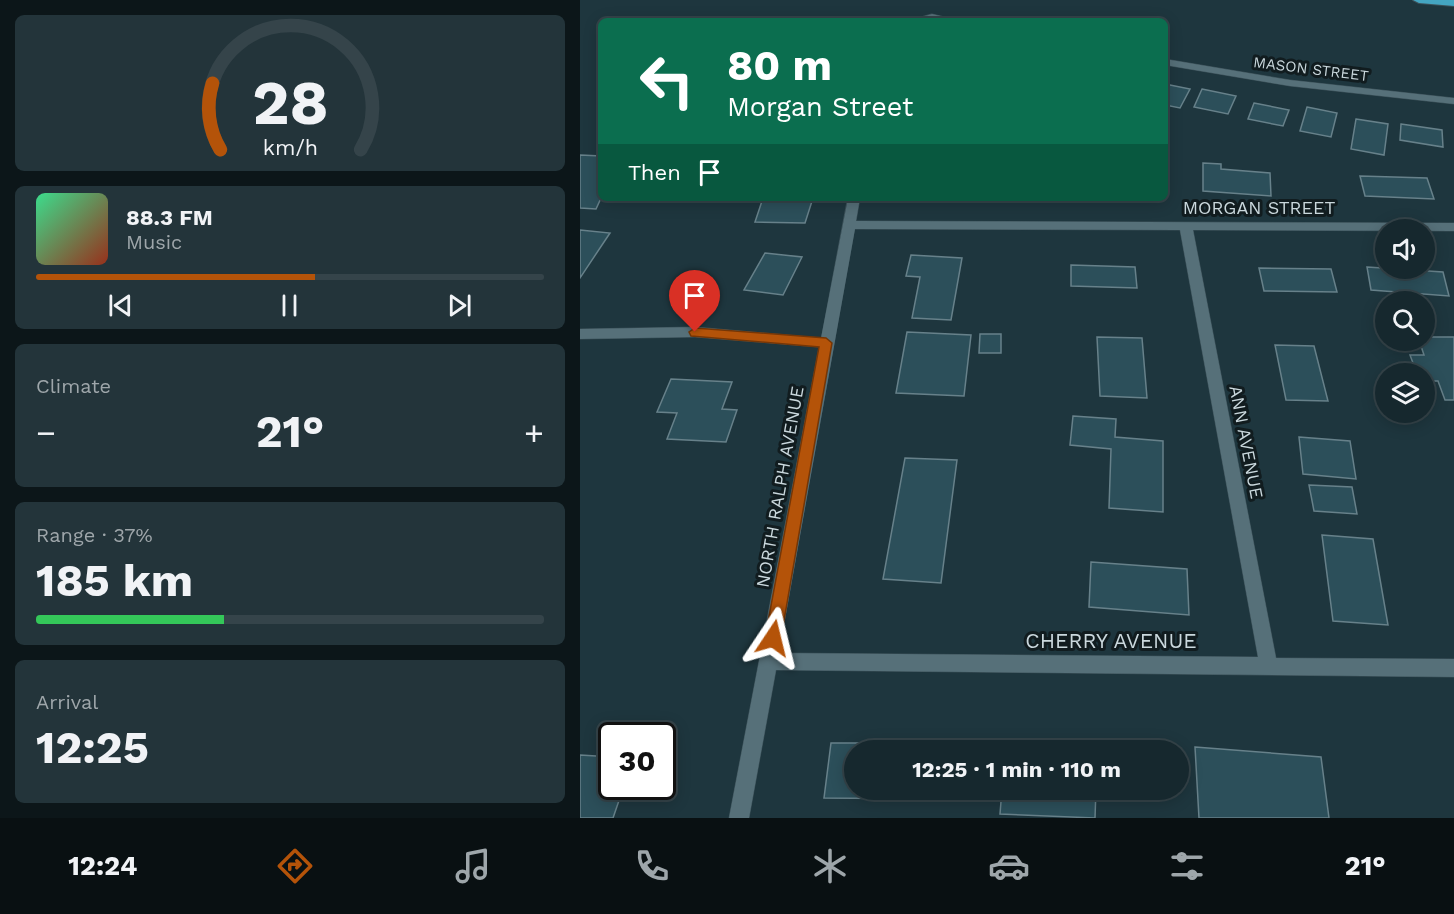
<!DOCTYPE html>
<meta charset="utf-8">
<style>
:root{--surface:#16282e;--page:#23343a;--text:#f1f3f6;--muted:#9ea6aa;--line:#35444a;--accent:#b45309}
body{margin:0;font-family:"Work Sans",sans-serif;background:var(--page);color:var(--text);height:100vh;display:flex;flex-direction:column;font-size:22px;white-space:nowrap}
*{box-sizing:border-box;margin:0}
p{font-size:20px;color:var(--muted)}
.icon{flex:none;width:33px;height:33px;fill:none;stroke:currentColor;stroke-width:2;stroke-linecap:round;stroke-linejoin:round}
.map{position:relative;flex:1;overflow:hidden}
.panel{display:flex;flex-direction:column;gap:15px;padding:15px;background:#0c1619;width:580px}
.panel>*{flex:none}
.banner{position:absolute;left:18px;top:18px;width:570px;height:183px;border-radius:9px;box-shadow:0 3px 15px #0003,0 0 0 2px var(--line);background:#0b6e4f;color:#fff;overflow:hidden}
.controls{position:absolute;left:795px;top:219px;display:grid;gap:12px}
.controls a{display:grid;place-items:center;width:60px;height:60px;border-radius:50%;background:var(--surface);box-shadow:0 3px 15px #0003,0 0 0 2px var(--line);font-size:30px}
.speed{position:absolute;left:18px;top:722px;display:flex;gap:12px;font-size:30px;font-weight:700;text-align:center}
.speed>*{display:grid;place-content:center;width:78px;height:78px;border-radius:50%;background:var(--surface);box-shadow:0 3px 15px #0003,0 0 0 2px var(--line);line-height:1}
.speed .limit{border:3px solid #111;border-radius:9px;background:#fff;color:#111}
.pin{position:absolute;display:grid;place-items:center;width:51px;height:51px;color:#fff;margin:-62px -26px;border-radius:50% 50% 50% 0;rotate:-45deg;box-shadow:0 0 6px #0007}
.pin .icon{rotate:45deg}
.me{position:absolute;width:66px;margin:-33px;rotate:10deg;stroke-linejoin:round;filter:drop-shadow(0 0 4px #0008)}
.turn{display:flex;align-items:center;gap:21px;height:126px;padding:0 30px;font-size:27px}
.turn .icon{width:78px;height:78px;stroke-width:2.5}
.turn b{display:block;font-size:42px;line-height:51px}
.then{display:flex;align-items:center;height:57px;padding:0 30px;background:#0003;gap:12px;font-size:22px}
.big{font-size:45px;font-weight:700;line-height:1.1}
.panel .widget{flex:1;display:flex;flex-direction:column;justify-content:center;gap:9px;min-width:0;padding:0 21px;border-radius:9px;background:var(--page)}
.panel .dial{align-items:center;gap:0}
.dial svg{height:156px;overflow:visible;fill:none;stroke:var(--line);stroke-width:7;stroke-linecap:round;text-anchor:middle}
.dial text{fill:var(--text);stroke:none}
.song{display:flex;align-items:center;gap:18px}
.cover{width:72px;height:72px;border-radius:9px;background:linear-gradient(135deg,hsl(150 70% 55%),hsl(10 70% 35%))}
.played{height:6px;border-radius:3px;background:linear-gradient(90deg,var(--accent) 55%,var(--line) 55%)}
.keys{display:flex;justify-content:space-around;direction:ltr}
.heat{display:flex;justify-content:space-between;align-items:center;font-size:33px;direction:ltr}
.charge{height:9px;border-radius:4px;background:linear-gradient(90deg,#34c759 37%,var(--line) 0)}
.trip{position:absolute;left:264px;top:740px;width:345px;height:60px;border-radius:30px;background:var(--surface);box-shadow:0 3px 15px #0003,0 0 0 2px var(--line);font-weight:700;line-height:60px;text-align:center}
.menu{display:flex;height:96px;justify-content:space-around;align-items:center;background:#091012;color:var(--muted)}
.menu .icon{width:42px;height:42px}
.menu .active{color:var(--accent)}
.menu b{font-size:27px;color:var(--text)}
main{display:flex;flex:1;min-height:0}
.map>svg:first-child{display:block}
</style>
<main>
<section class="panel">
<div class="widget dial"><svg viewBox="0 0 100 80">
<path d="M14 69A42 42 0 1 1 86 69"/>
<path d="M14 69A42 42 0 0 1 10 35" stroke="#b45309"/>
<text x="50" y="56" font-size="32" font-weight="700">28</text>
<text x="50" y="72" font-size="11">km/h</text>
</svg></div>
<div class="widget">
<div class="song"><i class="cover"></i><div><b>88.3 FM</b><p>Music</p></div></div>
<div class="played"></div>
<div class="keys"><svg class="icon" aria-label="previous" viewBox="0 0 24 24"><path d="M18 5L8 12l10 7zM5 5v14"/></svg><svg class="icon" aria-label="pause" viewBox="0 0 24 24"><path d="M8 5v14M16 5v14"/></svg><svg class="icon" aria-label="next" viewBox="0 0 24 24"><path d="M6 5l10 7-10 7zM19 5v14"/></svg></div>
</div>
<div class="widget"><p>Climate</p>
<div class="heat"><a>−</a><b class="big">21°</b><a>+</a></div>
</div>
<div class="widget"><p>Range · 37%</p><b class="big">185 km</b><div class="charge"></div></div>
<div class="widget"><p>Arrival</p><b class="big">12:25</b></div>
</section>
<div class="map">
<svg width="874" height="818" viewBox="0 0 874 818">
<rect width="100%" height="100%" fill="#1e363e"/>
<path fill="#2c4f5a" stroke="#67818a" stroke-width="1.5" d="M585,84L610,89L600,108L585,105Z
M622,89L656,96L648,114L614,107Z
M674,103L709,110L703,126L668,119Z
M727,107L757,113L751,137L720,131Z
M776,119L808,124L804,155L771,149Z
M821,124L862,130L863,147L820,140Z
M0,155L21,156V198L16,209L0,208Z
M623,163L641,164V169L690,173L691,196L623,191Z
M780,176L847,178L854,199L785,196Z
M183,198H233L225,223L175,222Z
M0,230L30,233L0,278Z
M185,253L222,257L203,295L164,290Z
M331,255L382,258L371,320L332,318L340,277L326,276Z
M491,265L555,267L557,288L491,286Z
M787,267L863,272L869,296L791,290Z
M679,268L751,269L757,292L684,291Z
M327,332L391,335L384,396L316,393Z
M400,334H421V353H399Z
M517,337L562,338L567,398L520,396Z
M844,337H874V400H865L858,381H844V374H837L830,355H844L839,340H844Z
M695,345L734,346L748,401L706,400Z
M91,379L152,382L142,409L157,410L146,442L87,439L97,413L77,412Z
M493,416L536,419L535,437L583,441V512L529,508L531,449L490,445Z
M719,437L770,441L776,479L723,474Z
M325,458L377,460L361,583L303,579Z
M729,485L772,487L777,514L734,511Z
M742,535L793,539L808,625L753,621Z
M511,562L607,569L609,615L509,607Z
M251,743H299L298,748H365L274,750V789H362V799L244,798Z
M615,747L741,757L749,818H619Z
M0,755L32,757V786H44L33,818H0Z
M422,789H516L515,818L420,814Z"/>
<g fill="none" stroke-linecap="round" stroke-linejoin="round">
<defs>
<path id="minor" d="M352,14L382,21H327Z
M585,59L710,80L874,98V104L710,86L585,65Z
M268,198H280L276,221L874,223V231L613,230L696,658L874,659V677L196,670L169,818H149L239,347L115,337L0,339V329L115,327L241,338ZM275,229L600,230L678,657L199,653Z"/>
<path id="motorway" d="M833,0H874V6L839,3Z"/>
</defs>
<use href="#minor" stroke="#3c5159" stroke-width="1"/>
<use href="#motorway" stroke="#3c5159" stroke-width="2"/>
<use href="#minor" fill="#567079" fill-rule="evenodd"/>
<use href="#motorway" fill="#44a5c1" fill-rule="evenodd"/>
</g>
<path fill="#b45309" stroke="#753606" stroke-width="1.5" d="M115,328L246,338L252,343L201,638L199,643L193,645L187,643L185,638L239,347L111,336L109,332Z"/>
<g text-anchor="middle" stroke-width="6" stroke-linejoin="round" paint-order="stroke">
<g font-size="15" fill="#cad8dd" stroke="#111c1f">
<text transform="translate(731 69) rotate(7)" y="5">MASON STREET</text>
</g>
<g font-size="18" fill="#cad8dd" stroke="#111c1f">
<text x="679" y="214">MORGAN STREET</text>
<text transform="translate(666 442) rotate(79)" y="6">ANN AVENUE</text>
<text transform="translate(200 487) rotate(-80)" y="6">NORTH RALPH AVENUE</text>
</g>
<g font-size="21" fill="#cad8dd" stroke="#111c1f">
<text x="531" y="648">CHERRY AVENUE</text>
</g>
</g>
</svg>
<div class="controls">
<a><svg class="icon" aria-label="sound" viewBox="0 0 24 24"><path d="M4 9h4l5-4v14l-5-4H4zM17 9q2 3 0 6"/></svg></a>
<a><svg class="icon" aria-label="search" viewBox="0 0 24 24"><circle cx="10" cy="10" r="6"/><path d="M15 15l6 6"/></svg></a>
<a><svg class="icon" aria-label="layers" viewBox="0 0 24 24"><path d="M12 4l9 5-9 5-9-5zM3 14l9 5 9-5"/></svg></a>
</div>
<div class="speed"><div class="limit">30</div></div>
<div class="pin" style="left:115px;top:332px;background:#d93025"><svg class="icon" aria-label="arrive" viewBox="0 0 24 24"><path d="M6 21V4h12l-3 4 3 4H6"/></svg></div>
<svg class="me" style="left:193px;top:638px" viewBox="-20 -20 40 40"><path d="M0-17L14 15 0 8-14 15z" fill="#b45309" stroke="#fff" stroke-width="4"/></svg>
<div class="trip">12:25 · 1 min · 110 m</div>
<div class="banner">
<div class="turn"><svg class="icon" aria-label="left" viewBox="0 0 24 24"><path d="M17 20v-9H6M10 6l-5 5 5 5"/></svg><div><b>80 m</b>Morgan Street</div></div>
<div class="then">Then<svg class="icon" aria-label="arrive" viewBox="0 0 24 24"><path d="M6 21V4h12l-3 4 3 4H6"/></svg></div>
</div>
</div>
</main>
<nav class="menu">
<b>12:24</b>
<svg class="icon active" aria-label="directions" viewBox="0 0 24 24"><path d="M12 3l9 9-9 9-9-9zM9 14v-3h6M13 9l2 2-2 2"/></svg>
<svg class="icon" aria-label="music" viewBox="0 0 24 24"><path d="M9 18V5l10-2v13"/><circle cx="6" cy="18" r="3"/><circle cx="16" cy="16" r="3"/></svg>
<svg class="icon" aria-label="phone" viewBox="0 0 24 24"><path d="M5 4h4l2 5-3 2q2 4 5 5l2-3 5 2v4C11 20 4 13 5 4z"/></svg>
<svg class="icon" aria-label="climate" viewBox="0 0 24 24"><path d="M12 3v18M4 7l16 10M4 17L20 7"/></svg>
<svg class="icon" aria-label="car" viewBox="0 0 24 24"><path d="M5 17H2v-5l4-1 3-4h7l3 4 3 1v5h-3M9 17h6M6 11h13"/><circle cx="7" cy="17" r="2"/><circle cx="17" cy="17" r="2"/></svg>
<svg class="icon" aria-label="filters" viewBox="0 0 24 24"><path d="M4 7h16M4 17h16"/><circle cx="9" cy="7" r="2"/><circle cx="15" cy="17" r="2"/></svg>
<b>21°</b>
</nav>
